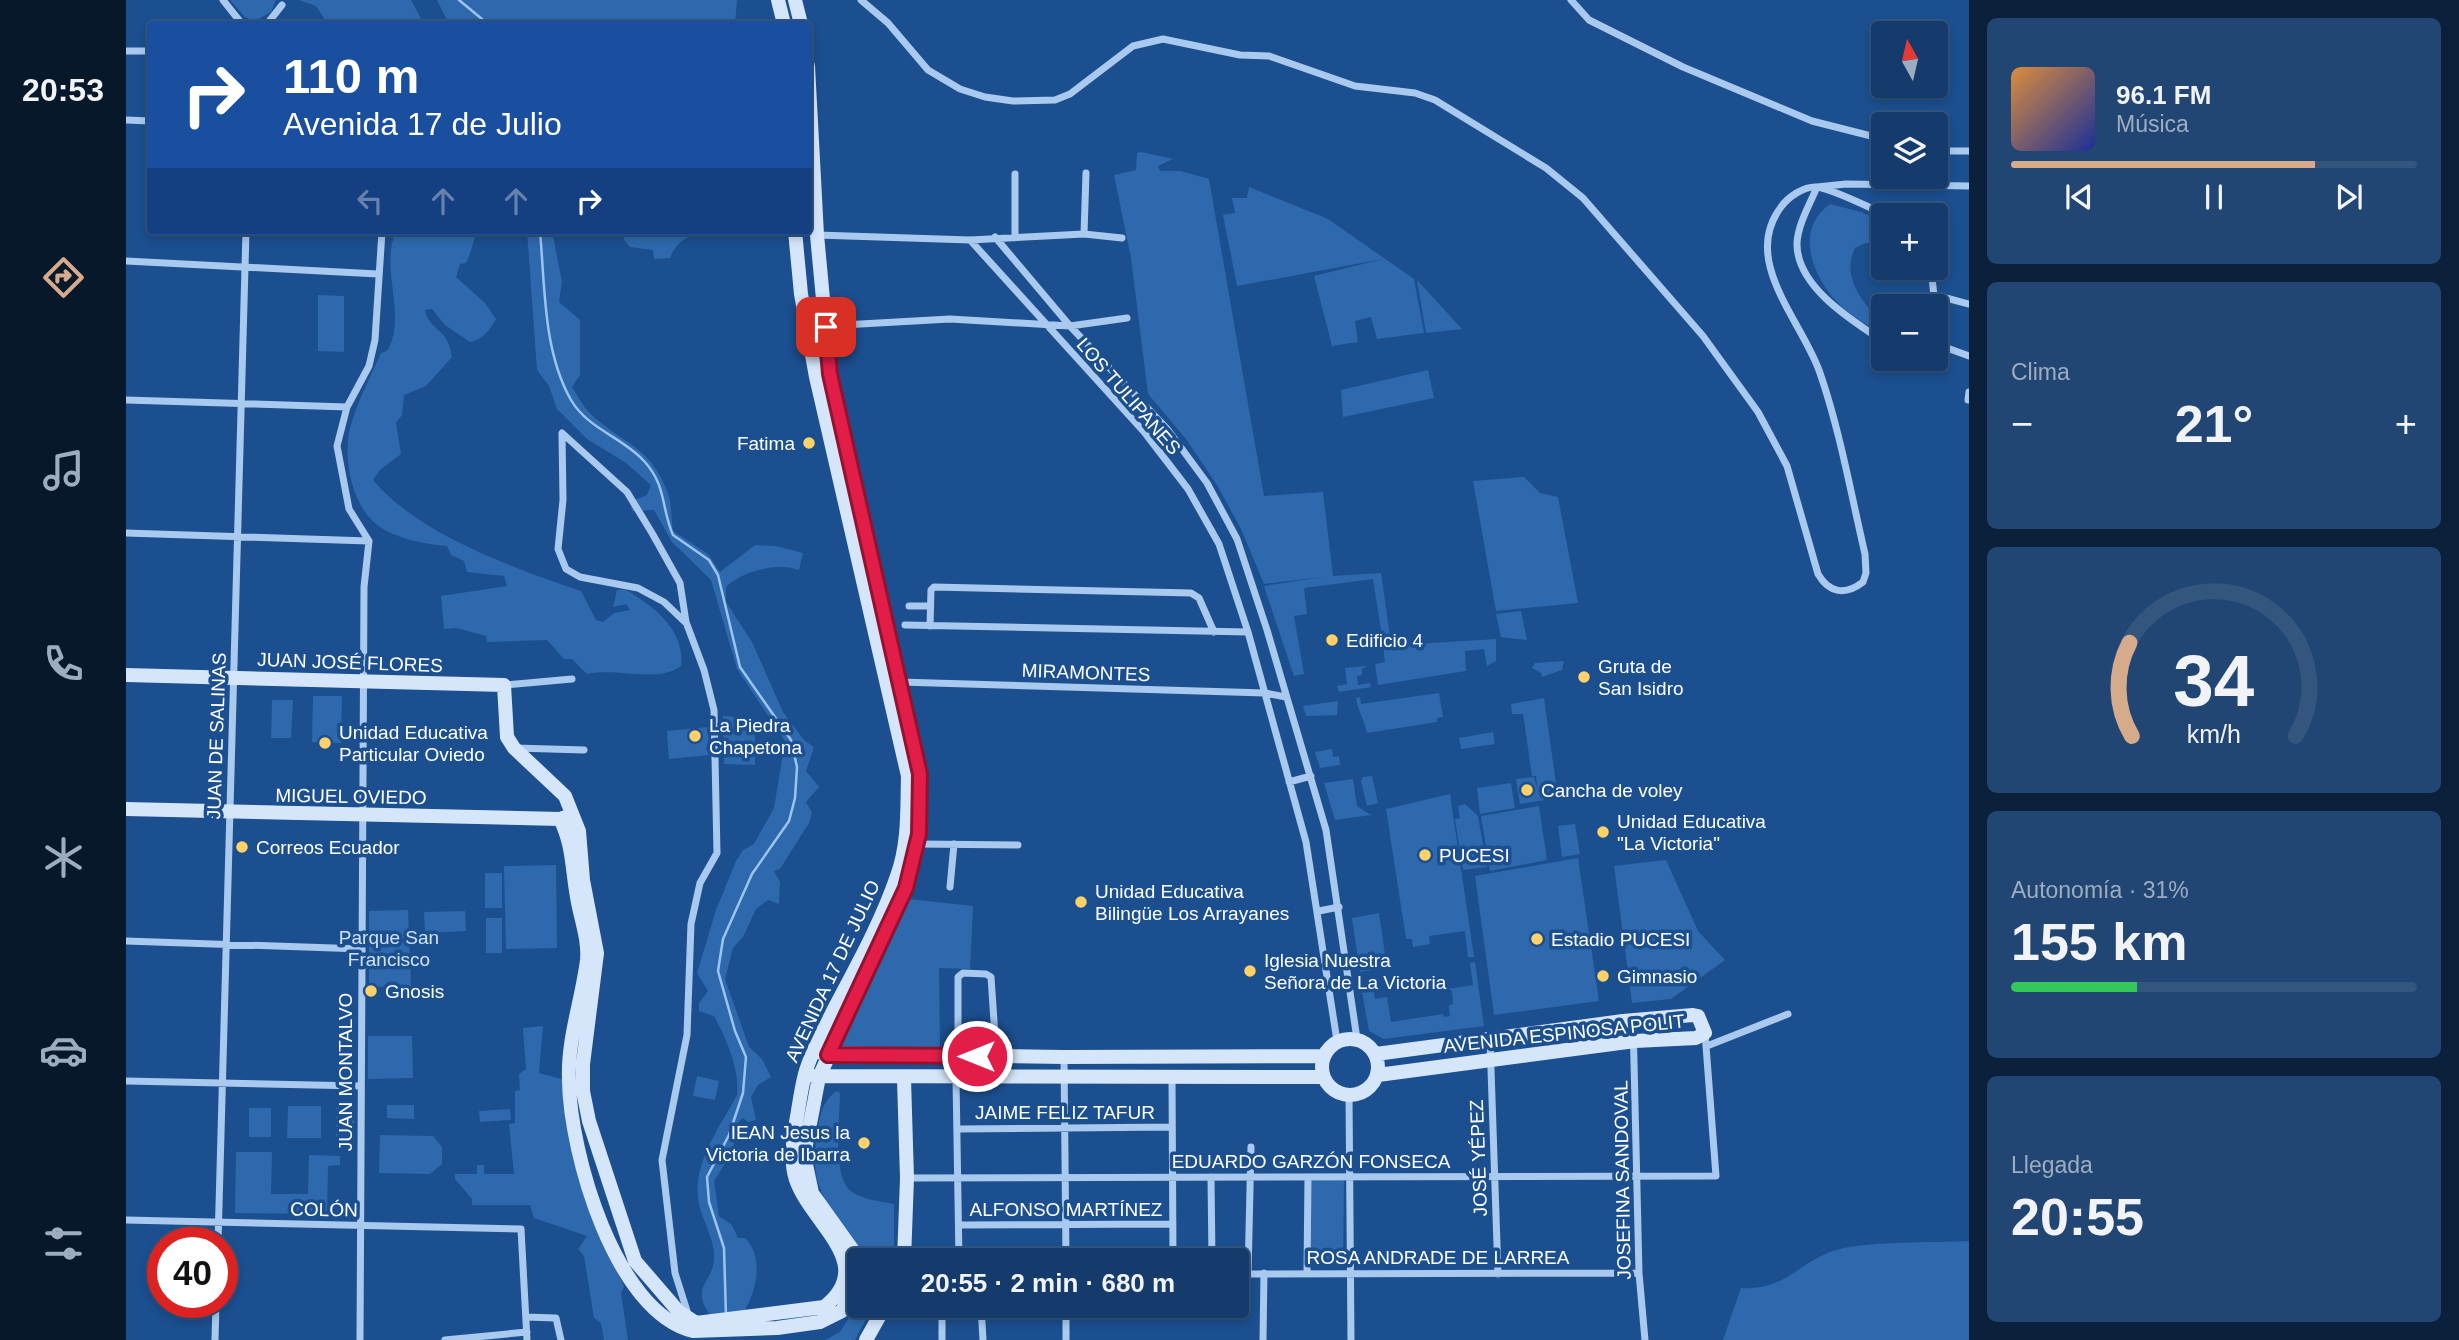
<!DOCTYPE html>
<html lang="es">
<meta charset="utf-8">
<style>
:root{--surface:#143b6b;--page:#214673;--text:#f1f3f6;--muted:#9dadc1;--line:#33557e;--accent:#d6ab8b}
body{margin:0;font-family:Helvetica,sans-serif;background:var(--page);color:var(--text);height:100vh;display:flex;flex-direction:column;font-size:26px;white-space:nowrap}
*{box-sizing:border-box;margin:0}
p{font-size:23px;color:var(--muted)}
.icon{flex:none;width:38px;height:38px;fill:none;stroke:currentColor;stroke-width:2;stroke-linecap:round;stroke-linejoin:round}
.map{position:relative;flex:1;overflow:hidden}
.drawer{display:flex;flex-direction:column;gap:18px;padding:18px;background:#0b203b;width:490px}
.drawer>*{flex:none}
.guide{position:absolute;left:21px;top:21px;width:665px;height:214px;border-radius:7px;box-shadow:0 4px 10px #0003,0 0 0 2px var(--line);background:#1a4fa0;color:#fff;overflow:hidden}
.needle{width:46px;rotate:352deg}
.fabs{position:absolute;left:1745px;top:21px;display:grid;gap:14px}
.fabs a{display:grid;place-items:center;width:77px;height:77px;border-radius:7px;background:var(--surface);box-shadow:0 4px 10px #0003,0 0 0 2px var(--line);font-size:35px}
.speed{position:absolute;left:21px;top:1227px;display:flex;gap:14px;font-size:35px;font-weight:700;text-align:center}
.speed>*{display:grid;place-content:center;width:91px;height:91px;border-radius:50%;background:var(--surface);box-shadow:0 4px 10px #0003,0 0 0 2px var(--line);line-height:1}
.speed .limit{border:10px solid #d22;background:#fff;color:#111}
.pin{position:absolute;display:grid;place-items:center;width:60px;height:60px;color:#fff;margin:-30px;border-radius:14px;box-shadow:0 4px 10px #0006}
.me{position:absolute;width:77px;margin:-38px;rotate:270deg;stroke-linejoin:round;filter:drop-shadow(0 0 5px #0008)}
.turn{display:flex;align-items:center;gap:24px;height:147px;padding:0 21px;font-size:32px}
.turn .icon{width:91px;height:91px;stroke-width:2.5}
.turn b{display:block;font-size:49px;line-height:60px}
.lanes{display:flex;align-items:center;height:66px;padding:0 21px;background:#0003;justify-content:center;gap:35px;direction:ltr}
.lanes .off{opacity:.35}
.big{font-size:52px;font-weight:800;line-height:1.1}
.drawer .card{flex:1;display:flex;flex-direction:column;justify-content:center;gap:10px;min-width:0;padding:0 24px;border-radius:10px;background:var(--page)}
.drawer .dial{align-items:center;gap:0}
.dial svg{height:182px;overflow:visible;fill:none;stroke:var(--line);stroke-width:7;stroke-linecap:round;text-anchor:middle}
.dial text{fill:var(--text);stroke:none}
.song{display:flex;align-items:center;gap:21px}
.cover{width:84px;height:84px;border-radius:10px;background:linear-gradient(135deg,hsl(30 70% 55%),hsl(230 70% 35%))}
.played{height:7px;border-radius:4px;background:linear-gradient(90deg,var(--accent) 75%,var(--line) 75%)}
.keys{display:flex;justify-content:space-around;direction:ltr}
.heat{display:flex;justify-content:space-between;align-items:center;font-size:38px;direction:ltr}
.charge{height:10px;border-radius:5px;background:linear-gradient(90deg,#34c759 31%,var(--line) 0)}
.trip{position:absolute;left:721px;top:1248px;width:402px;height:70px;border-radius:7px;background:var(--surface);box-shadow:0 4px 10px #0003,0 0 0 2px var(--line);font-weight:800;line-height:70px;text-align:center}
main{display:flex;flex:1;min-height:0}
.tab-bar{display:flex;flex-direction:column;width:126px;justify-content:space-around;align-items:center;background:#08182b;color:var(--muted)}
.tab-bar .icon{width:49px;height:49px}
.tab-bar .selected{color:var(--accent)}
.tab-bar b{font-size:32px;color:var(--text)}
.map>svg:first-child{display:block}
</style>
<main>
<nav class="tab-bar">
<b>20:53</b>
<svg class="icon selected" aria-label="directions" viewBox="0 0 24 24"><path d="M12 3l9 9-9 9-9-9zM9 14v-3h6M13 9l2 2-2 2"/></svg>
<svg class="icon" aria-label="music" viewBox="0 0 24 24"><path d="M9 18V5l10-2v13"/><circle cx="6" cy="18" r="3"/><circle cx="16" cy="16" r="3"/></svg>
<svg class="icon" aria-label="phone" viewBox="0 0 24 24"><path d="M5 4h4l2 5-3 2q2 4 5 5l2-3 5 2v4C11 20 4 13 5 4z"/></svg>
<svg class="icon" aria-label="climate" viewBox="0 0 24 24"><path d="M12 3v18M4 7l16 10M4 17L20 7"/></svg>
<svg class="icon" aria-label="car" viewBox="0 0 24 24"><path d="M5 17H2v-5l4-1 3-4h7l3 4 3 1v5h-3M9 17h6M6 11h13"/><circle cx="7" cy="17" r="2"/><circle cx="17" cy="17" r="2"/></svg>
<svg class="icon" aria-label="filters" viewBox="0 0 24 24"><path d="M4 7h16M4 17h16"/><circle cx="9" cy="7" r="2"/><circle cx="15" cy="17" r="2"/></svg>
</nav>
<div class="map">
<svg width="1843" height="1340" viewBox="0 0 1843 1340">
<rect width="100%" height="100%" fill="#1b4f8f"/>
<path fill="#2e69ad" d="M104,0H150L145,12L129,21L119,17Z
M173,0H285L298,24H202L190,6Z
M311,0H611L609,24H323Z
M1015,152L1047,159L1032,166L1034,171H1055L1083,179L1138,496L1197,492L1207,576L1255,573L1265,643H1257L1247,579L1178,588L1181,614L1168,616L1178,674L1168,676L1138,586L1196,577L1138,584L1115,529L1091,485L1060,439L1022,394L1005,258L988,175L1010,170L1011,153Z
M1123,187L1202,219L1288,279L1298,333L1251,339L1245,317L1229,321L1232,342L1206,346L1188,276L1257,259L1111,286L1097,215L1109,213L1106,198H1121Z
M1704,204L1735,212L1757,222V242L1740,243L1729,248C1715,276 1736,304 1757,322V335C1743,325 1724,316 1712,303C1686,276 1668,229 1704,204Z
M270,231H351C347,241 345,254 340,263L334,264L330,277L359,303L370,319C365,329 356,340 344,342L319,325L306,309L299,310C303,331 322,327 326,357L300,386L278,395L276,415L270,423L275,454L254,470L247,480C293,535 388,568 455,591L470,620L477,622L488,613L504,610L500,604L487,607L491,590C499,588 504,592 511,597C535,612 559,635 555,666C530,684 491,667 461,674L446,659H438L421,640L361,642L360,636L330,628L318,629L315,596L381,586L378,576L341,572L338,561L325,555L321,546C298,544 269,539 250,524C225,504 217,457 224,428C231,402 244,378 255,353L261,351C282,316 253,268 270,231Z
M401,231H426L436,282L433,302L454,320V375L446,387C452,396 457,407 465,414C497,445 525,445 542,494C546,504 545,519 547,531L582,554L594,572L629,545L650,546L677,553L673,570C652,562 616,571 600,587V602L626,642L657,712L678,740L688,747L680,771L693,787L680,802L686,813L683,823L654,869L648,871L654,882L653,904L642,900L630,909L617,937L607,948L599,979L623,1047L636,1059L645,1077L632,1085L625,1097L630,1120L622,1122L617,1118L613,1121L606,1152L588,1181L593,1216L606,1225L612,1238H619C638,1257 631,1289 619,1310L584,1315C563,1285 589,1282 588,1256C588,1238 577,1222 573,1204C565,1164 593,1129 611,1095C614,1070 600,1038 588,1016L573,1011V1003L582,991L571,973L590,910L610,861L617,850L628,844L648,808L659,741L611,669L585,580L546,542L528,510L506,511L504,502L521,495L525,485L500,463L461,439L431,409L423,386L411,370Z
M498,231H620C590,244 560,219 544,258L528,259L527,250L504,247L498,240Z
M1291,280L1336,329L1300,333Z
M192,295L218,296V352L192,351Z
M1302,370L1308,398L1217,417L1215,390Z
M1398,477L1414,493L1432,497L1452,603L1370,611L1347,481Z
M1395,611L1401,640L1375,637L1370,614Z
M1370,639V661L1361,666L1358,649L1339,651L1340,671L1252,685L1249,664L1259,662L1257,646Z
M1438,661L1436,670L1416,677L1415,673L1406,668L1409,663Z
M1241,666L1236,669V675L1231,676L1232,685L1244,683L1245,687L1213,692L1211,686L1221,684L1219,668Z
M1313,693L1317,717L1311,718V722L1241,733C1238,719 1232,711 1230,698L1234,697L1235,704Z
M187,696H216L215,743L186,742Z
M1418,698L1432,798L1394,804L1390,779L1408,777L1412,791L1410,776H1406L1397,714H1386L1385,704Z
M146,700H167L165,738H145Z
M1212,701L1211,715L1180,716L1177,706Z
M597,716L629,718V765L598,764Z
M582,727L583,755L543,759L541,731Z
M1367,732L1369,744L1335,749L1333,738Z
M1206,749L1207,757L1213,756L1214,765L1194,768L1189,752Z
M1246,776L1252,803L1241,806L1235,781L1237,777Z
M1227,779L1231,806L1245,815L1209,820L1198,783Z
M1385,783L1389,808L1354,814L1351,788Z
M1324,794L1348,957H1342L1339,931L1303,936L1304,944L1287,947L1286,939H1280L1260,809Z
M1339,804L1352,816L1361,867L1337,870L1329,819L1334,818L1332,806Z
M1413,806L1421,860L1364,871L1355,816Z
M1449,824L1454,854L1436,857L1432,826Z
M1452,858L1473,1001L1368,1015L1349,876Z
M1540,860L1572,931L1599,960L1545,999L1506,1003L1488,866Z
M430,865L431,948L380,949L378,866Z
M359,873H376V908H359Z
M783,899L847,906L844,969L813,968L814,1051H712Z
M282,910L285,986L243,987V911Z
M339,911L340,931L299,933L298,912Z
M1253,913L1261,968L1234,972L1226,918Z
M360,918H376V953H360Z
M1349,962L1358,1026L1258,1039L1243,1031L1235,986L1247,984L1249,999L1261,997L1265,1022L1317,1014L1318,1017L1324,1016L1323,1005L1327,1004L1326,991L1322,989L1347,985L1344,963Z
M417,1026L413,1073L439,1080L478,1245L498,1286L495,1293L502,1340H478L475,1323L468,1318L458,1256L452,1249L461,1236L408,1218L404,1205H346V1199L329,1179V1174H351V1165H358V1174H388L383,1124L389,1123V1091L394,1090L393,1074L400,1069L397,1028Z
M242,1036H286L287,1078L242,1079Z
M571,1076L593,1081L589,1100L567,1096Z
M710,1091L714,1093C714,1117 705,1177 726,1192C738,1200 754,1201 768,1204V1260H735L733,1250C704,1204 682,1192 691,1135C694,1115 695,1104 710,1091Z
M261,1105H288V1119L261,1118Z
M162,1106H195V1138H161Z
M210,1106H228V1138H210Z
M123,1108H145V1137H123Z
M384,1109L385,1120L354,1122L353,1111Z
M254,1135L307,1136L316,1147V1164L304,1174L253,1173Z
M110,1152H146L145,1194H182L183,1155L214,1156V1165L202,1166L201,1214L109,1213Z
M1182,1180H1218L1217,1261H1181Z
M1843,1241V1340H1597L1615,1288C1664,1291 1674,1257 1718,1248C1754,1241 1805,1243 1843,1241Z
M733,1302V1306H747L729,1340H699L714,1332Z"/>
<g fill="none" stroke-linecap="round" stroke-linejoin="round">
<path stroke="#9cc4f0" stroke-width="2.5" d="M333,0L362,24
M414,231C419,286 417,351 445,400C462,429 496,437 518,461C541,486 535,508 547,535L583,560L592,575L614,667L665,740L671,767L669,798L663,821L626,874L597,939L592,971L609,1031L620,1057L617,1093L603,1135L581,1177L583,1202L598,1248L600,1316"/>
<path stroke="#a9c9ee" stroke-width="7" d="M97,0L116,24
M735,0L762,23L802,70L834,89L859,97L887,101L929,100L944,94L1007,46L1037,39L1114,55L1143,56L1229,86L1289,93L1309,100L1420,168L1457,198L1577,336L1632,412L1661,466L1692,574C1703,593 1719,596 1737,582L1740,573L1739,554C1725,494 1714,431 1694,373C1677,322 1614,261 1655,207C1662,197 1678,186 1691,187C1706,189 1745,208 1760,215
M1445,0L1463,20L1557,67L1686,121L1757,139
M141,24L156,5
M0,51H24
M0,120L24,121
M1810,151H1843
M958,234L960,173
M691,235L844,240L958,234L996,238
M889,236V174
M869,237L944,326L1042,430L1081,483L1111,539L1141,630L1200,830L1231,1039
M844,240L1019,433L1062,489L1093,544L1122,632L1180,842L1211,1041
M0,261L252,274
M1805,268L1809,306
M1809,295L1843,304
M681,327L824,319L944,326L1001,318
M1757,341C1725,320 1670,286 1671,243C1672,224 1684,204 1691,187L1720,184L1843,186
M1810,344L1843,356
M0,400L221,407
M1842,400L1843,392
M436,433L501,492L526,533L554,583L560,622L578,670L588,710L591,853L574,883L565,924L561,1035L536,1160L549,1273L562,1314
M436,434L437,500L432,549L440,569L454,577L512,588L538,602L559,622
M0,533L243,541
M783,606H804
M779,625L1122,632
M804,626L805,590L808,587L1065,593L1073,598L1088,632
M773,682L1139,693L1160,697
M378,685L446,679
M389,748L458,750
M1163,782L1185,776
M791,844L892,845
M824,887L828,844
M1193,911L1213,907
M0,941L236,949
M837,973L860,974L865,977L869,1036L866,1041H832V977Z
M1507,1020L1513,1273L1519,1340
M1364,1040L1372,1274
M1581,1046L1662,1014
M938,1057L940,1260
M1046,1077L1047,1260
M830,1079L833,1260
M0,1081L235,1086
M1223,1095L1225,1340
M831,1129L1046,1127
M1085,1177L1086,1260
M782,1178L1590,1176L1579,1033
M0,1220L395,1229L401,1340
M833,1225L1047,1224
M92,1242L120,231
M1181,1273L1182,1177
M1111,1274L1513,1273
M1122,1274L1125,1147
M816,1306V1340
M855,1306L857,1340
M400,1317L430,1318L435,1340
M89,1340L90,1302
M234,1340L238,587L243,541L223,509L211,446L221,407L243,366L249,340L256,231
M319,1340L401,1332
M940,1340V1306
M1137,1340L1138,1273"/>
<path stroke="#d6e6fa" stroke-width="14" d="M652,0L658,24
M669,0L675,24
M0,675L378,685L381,737L388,748L439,796L453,831L457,880L471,953L457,1064V1091L463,1121L509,1261L553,1312L570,1323L698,1307C753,1264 686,1225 670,1180C664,1162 667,1140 670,1122C673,1106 675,1089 679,1074C685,1052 697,1032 707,1011C730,967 755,923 771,876C783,843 781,810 782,776L690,377L675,294L669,231
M0,809L434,819L442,816
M434,819C447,844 446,870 451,897C454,917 463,939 461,960C456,1000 441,1040 443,1081C444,1153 489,1312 567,1331L651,1328L694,1322L716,1311L730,1284L731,1267L726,1249L686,1193L678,1155L693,1077L782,882L793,834L794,774L704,374L691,235L682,66
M1196 1067a28 28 0 1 1 56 0a28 28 0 1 1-56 0Z
M695,1053L938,1057L1197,1056
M1250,1054L1497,1021L1567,1015L1572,1016L1579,1033L1570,1038L1509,1041L1252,1075
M687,1076L1197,1077
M778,1260L781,1178L778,1079
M740,1340L759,1306"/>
</g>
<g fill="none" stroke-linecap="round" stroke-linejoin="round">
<defs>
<path id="route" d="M700,327L704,374L794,774L793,834L780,888L702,1055L851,1056"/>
</defs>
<use href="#route" stroke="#92132f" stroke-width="18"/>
<use href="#route" stroke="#e11d48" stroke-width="12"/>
</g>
<g fill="#ffd166" stroke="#1b4f8f" stroke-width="2.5">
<circle cx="683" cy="443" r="7"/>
<circle cx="1206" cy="640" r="7"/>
<circle cx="1458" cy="677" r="7"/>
<circle cx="569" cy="736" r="7"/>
<circle cx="199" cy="743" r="7"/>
<circle cx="1401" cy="790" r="7"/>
<circle cx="1477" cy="832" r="7"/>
<circle cx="116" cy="847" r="7"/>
<circle cx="1299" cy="855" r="7"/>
<circle cx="955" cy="902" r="7"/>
<circle cx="1411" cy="939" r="7"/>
<circle cx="1124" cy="971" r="7"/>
<circle cx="1477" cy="976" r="7"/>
<circle cx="245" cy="991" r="7"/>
<circle cx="738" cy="1143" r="7"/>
</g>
<g text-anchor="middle" stroke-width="7" stroke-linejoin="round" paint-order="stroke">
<g font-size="19" fill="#fff" stroke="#1b4f8f">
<text transform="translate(1003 396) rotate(49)" y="7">LOS TULIPANES</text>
<text transform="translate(224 662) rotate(2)" y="7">JUAN JOSÉ FLORES</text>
<text transform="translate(960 672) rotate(2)" y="7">MIRAMONTES</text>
<text transform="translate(90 736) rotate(-88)" y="7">JUAN DE SALINAS</text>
<text transform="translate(225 796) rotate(1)" y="7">MIGUEL OVIEDO</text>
<text transform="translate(706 971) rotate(-65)" y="7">AVENIDA 17 DE JULIO</text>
<text transform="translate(1438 1033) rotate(-6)" y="7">AVENIDA ESPINOSA POLIT</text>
<text transform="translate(219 1072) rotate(-90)" y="7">JUAN MONTALVO</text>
<text x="939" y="1119">JAIME FELIZ TAFUR</text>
<text transform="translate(1352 1158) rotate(-92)" y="7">JOSÉ YÉPEZ</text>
<text x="1185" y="1168">EDUARDO GARZÓN FONSECA</text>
<text transform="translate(1496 1180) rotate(-91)" y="7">JOSEFINA SANDOVAL</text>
<text transform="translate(198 1209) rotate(1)" y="7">COLÓN</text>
<text x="940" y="1216">ALFONSO MARTÍNEZ</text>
<text x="1312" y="1264">ROSA ANDRADE DE LARREA</text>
</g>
<g font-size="19" fill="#fff" stroke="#1b4f8f" text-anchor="start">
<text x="669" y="450" text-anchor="end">Fatima</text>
<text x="1220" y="647">Edificio 4</text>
<text x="1472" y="673">Gruta de<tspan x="1472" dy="22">San Isidro</tspan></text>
<text x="583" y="732">La Piedra<tspan x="583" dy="22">Chapetona</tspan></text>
<text x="213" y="739">Unidad Educativa<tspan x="213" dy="22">Particular Oviedo</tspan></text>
<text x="1415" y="797">Cancha de voley</text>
<text x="1491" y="828">Unidad Educativa<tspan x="1491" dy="22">"La Victoria"</tspan></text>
<text x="130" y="854">Correos Ecuador</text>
<text x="1313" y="862">PUCESI</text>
<text x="969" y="898">Unidad Educativa<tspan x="969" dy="22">Bilingüe Los Arrayanes</tspan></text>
<text x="1425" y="946">Estadio PUCESI</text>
<text x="1138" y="967">Iglesia Nuestra<tspan x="1138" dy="22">Señora de La Victoria</tspan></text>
<text x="1491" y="983">Gimnasio</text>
<text x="259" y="998">Gnosis</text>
<text x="724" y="1139" text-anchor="end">IEAN Jesus la<tspan x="724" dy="22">Victoria de Ibarra</tspan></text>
</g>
<g font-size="19" fill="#cfe3fa" stroke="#1b4f8f">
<text x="263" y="944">Parque San<tspan x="263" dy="22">Francisco</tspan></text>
</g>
</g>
</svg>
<div class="fabs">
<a><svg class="needle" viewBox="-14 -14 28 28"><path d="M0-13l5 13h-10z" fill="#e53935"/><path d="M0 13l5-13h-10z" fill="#9dadc1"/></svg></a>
<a><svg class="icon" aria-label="layers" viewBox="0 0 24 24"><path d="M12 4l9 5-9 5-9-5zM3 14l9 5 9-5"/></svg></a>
<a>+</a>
<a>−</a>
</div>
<div class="speed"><div class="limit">40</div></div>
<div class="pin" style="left:700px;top:327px;background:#d93025"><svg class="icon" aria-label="arrive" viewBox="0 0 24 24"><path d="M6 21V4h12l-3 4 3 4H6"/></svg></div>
<svg class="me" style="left:851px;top:1056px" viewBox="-20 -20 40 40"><circle r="17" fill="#e11d48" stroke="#fff" stroke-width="3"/><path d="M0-11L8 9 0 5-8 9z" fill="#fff"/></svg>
<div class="trip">20:55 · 2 min · 680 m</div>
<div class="guide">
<div class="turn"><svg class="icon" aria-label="right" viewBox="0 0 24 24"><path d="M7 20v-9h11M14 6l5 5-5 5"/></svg><div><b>110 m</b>Avenida 17 de Julio</div></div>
<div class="lanes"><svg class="icon off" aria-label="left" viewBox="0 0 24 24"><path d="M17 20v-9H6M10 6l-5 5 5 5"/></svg><svg class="icon off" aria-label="ahead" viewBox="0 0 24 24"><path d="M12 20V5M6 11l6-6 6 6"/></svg><svg class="icon off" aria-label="ahead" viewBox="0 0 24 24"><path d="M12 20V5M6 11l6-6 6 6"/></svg><svg class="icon" aria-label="right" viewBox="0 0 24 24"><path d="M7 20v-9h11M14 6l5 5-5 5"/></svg></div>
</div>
</div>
<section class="drawer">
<div class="card">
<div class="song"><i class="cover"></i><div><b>96.1 FM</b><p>Música</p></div></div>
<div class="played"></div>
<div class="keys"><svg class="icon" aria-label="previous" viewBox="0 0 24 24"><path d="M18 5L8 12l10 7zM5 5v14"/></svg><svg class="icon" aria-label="pause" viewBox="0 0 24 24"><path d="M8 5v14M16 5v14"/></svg><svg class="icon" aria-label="next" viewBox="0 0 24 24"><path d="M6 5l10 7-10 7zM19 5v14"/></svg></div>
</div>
<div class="card"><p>Clima</p>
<div class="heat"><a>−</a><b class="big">21°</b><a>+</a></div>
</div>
<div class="card dial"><svg viewBox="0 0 100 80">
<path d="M14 69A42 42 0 1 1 86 69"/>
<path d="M14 69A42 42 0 0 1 13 28" stroke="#d6ab8b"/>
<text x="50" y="56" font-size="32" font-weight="700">34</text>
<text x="50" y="72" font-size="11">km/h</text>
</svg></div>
<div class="card"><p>Autonomía · 31%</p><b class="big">155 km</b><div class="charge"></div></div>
<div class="card"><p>Llegada</p><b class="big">20:55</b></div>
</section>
</main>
